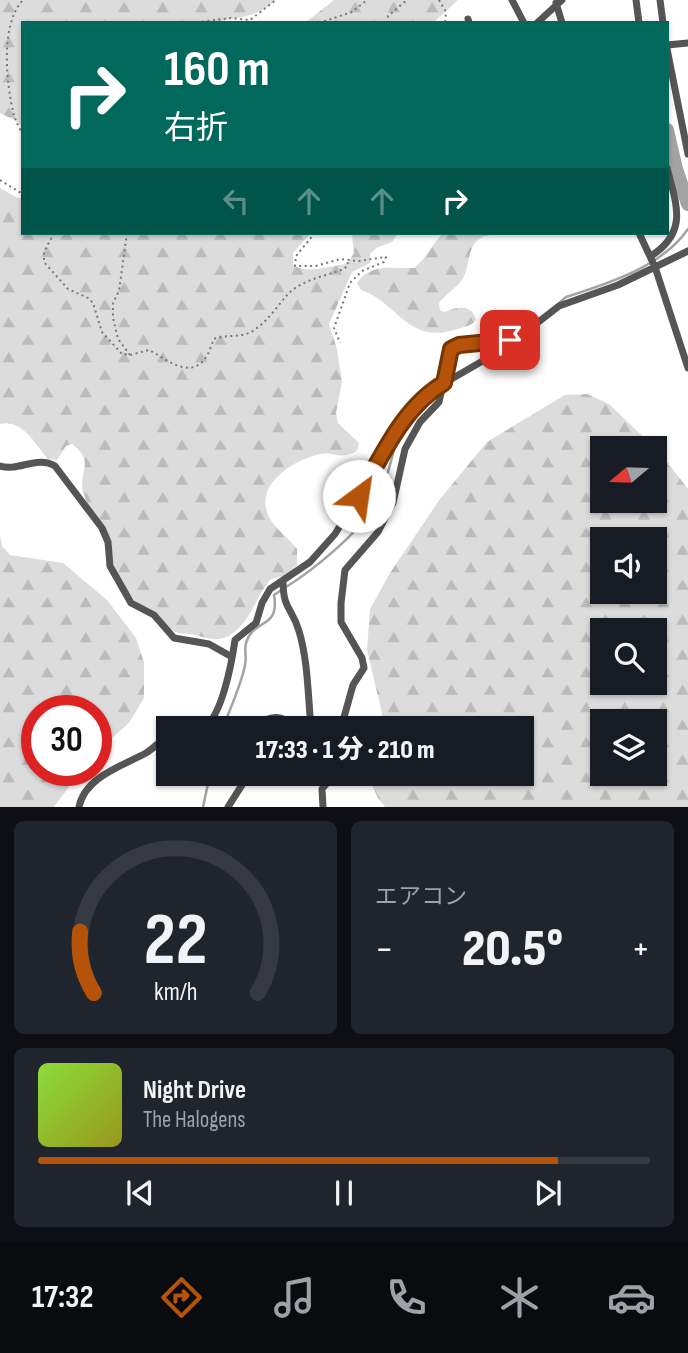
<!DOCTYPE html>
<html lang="ja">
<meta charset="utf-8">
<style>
:root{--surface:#171b24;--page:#20242c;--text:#f1f3f6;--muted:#9ea1a6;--line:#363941;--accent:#b45309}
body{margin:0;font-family:"Sofia Sans Condensed","Noto Sans JP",sans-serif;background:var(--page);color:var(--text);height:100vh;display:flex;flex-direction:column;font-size:26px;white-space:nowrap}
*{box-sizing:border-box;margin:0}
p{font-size:23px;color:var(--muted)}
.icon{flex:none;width:38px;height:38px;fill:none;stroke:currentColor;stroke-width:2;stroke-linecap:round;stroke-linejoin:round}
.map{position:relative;height:807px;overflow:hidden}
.panel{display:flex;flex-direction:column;gap:14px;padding:14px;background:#0d0f14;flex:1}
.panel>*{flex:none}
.hud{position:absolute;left:21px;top:21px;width:648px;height:214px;border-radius:0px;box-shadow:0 2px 5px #0004;background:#00695c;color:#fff;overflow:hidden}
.needle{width:46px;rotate:251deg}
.fabs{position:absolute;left:590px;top:436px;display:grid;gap:14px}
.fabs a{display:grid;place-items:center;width:77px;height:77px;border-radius:0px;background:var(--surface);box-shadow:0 2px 5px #0004;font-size:35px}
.speed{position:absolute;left:21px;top:695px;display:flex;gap:14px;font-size:35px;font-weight:700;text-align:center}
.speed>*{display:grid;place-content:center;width:91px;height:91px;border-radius:50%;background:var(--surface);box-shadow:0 2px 5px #0004;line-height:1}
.speed .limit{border:10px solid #d22;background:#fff;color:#111}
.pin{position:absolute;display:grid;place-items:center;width:60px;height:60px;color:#fff;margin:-30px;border-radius:14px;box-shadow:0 4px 10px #0006}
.me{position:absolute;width:77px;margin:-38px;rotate:31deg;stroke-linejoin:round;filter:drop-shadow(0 0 5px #0008)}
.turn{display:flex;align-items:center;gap:24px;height:147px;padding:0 28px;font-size:32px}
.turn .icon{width:91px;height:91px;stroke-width:2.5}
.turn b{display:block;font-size:49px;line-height:60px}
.lanes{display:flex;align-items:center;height:66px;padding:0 28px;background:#0003;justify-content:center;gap:35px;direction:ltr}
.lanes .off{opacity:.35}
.big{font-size:52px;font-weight:800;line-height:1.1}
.panel .card{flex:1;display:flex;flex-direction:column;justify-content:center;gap:10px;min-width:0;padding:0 24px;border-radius:10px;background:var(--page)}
.panel .dial{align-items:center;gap:0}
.dial svg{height:182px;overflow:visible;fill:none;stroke:var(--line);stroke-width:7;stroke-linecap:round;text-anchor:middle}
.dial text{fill:var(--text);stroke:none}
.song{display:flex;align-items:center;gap:21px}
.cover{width:84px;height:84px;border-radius:10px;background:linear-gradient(135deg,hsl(90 70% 55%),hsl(60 70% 35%))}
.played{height:7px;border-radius:4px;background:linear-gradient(90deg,var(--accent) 85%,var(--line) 85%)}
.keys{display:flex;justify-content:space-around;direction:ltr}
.heat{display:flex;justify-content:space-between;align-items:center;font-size:38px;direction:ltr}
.panel .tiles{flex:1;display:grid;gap:14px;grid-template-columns:1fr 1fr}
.card:last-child{grid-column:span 2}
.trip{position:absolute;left:156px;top:716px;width:378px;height:70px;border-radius:0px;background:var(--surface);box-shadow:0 2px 5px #0004;font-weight:800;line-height:70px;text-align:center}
.menu{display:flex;height:112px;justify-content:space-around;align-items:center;background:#090b0e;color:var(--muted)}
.menu .icon{width:49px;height:49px}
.menu .active{color:var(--accent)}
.menu b{font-size:32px;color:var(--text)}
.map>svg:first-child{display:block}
</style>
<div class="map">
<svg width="688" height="807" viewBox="0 0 688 807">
<defs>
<pattern id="forest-firs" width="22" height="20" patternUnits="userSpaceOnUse" patternTransform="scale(1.75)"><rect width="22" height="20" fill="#dcdcdc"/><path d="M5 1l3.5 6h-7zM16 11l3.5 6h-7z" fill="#bbb"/></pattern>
</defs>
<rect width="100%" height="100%" fill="#fff"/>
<path fill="url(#forest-firs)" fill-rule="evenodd" d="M0,0H276C251,21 240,15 211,23H23V128L18,122L0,113Z
M334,0H458L433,23H305Z
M0,188L18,198H23V233H311L293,253V265C308,275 330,265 347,264L354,253L352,235L355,233H398L392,242L376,248L370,254V263L352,272L329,324L337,349L342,382L336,413L338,423L359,443L357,451C338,461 335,451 320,454C294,460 253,484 269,517C275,529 289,538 297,549V565L284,576L271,579C255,597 252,621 230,635C218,643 208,638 195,635C188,633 180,635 174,631C150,619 121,592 114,565C112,557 113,547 110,539C103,522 88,510 83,492C78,472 96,462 72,444L66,446L57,460L48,459C36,445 22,418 0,424Z
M443,233H501C495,235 490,234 485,236C468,242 470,261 465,274C460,287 447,292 439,303L440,310L444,312C457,307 472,303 476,320C471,326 465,327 457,329C408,346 398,302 361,290L357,283C371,262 393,269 414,268C427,258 432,244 443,233Z
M587,394L609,404L661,454L688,489V807H385L378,798L368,777L369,774H522V728H380L382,713L367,650L370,609L390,573L440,499L487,442L565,395ZM654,448V500H602V448ZM654,539V592H602V539ZM654,630V682H602V630ZM654,721V774H602V721Z
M0,536L2,546L10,555L63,563L107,600L136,638L144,662V698L129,723L96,752V710H37V770H81L54,807H0Z"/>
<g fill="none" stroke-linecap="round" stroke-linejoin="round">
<path stroke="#a3a3a3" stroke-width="2.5" d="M559,303L566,297C607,284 662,267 688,229
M502,336L520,330L537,319
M438,383L447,343L451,340L485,338
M412,415L436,390
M286,587C312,571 359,533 374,506C386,485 391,461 397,438
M223,728C230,708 241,686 245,665C247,658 244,650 246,643C253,618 280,630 274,595L280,591
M203,807L210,774"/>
<path stroke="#a3a3a3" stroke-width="14" d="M667,130L676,169L688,204"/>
<path stroke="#777" stroke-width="2" stroke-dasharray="2 3.5" stroke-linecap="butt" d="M439,0L446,12L445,23
M191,23L231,18L250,20L276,0
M319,23L352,12L367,0
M387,23L388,16L407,0
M23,135C20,129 16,122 14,115C6,84 0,24 23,0
M23,158V196
M0,180L21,193
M54,233L44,252V262L68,289L88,298L93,303L102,332L122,354L130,355L149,350C165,358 188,379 204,360C209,354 211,346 214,339C226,334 240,338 251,332C267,323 277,306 289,293C304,279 326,276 344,269L348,265L347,259
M127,233L119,291L113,303V318L118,339L130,355
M315,233L296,256L295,266H316L340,259L358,261L386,257L384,262L362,271L350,283L334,328L340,343"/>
<path stroke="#555" stroke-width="7" d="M512,0L524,23
M636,0L639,23
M660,0L663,23
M556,3L562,23
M468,19L469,23
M537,23L562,0
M667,45L688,43
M667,49L688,154
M639,233L655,267L688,368
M651,256C688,232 677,206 667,168
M0,466C18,472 37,455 55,466L102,528L108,542L110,566L131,603L154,615L174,638L209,644L232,657
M283,581C283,610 292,607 299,631C308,661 308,696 311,728
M203,728C222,718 232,661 235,640L256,623L262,603L270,589L310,562L335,534L411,410L429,392L505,348L559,306L618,285L688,251
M255,728C270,713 282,715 298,728
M341,728L353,685L364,668L362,658L341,622V603L345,570L378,532L393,503L405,449L420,422L439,402L451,349L459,345L516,338
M79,807C85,777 122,766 146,753C154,748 160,741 168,736
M228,807L249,774
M323,807L322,789L334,774"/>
</g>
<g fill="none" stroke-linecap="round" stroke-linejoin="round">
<defs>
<path id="route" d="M359,496C382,456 403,407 444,383L451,349L459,345L510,340"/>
</defs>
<use href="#route" stroke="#753606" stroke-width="18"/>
<use href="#route" stroke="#b45309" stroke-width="12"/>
</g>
</svg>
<div class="fabs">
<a><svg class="needle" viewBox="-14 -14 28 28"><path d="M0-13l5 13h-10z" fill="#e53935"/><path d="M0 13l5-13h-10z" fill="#9ea1a6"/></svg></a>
<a><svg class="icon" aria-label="sound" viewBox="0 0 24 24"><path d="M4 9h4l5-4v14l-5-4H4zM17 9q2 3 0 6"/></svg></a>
<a><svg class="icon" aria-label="search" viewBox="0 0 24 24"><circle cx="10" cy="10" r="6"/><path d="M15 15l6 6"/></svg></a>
<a><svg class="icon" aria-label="layers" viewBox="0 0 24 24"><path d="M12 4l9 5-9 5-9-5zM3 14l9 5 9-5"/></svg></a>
</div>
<div class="speed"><div class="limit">30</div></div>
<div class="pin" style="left:510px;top:340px;background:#d93025"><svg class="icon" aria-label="arrive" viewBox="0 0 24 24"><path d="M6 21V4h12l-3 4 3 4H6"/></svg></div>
<svg class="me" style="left:359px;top:496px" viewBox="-20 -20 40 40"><circle r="19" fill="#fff"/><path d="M0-13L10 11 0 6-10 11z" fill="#b45309"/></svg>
<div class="trip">17:33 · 1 分 · 210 m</div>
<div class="hud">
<div class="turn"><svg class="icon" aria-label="right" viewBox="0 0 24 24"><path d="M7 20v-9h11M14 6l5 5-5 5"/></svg><div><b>160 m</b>右折</div></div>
<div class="lanes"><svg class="icon off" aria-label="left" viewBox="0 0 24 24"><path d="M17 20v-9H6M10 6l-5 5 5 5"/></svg><svg class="icon off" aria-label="ahead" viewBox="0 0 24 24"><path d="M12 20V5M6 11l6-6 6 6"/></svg><svg class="icon off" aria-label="ahead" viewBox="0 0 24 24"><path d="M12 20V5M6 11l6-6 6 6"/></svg><svg class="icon" aria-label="right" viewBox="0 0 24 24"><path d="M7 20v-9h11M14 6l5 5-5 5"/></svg></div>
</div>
</div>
<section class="panel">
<div class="tiles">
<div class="card dial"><svg viewBox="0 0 100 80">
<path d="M14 69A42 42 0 1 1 86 69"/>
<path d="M14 69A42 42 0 0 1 8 42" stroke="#b45309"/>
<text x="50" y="56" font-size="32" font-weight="700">22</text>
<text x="50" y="72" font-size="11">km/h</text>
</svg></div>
<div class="card"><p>エアコン</p>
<div class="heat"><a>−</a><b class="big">20.5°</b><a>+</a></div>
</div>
<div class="card">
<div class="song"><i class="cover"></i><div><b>Night Drive</b><p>The Halogens</p></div></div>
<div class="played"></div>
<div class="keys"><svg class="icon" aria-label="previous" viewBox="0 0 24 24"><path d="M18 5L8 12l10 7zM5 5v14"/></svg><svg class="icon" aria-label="pause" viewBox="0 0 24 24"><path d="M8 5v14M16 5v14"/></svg><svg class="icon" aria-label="next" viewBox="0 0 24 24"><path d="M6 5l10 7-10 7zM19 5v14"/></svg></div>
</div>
</div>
</section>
<nav class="menu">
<b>17:32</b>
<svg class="icon active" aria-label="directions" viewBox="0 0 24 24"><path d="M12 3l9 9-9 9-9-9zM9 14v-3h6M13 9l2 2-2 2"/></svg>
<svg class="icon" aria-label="music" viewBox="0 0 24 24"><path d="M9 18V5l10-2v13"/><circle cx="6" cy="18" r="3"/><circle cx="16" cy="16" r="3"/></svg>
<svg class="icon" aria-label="phone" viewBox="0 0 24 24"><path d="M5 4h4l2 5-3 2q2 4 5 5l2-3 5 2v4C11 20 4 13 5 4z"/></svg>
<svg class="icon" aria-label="climate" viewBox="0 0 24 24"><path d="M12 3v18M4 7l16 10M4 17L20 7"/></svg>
<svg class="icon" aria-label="car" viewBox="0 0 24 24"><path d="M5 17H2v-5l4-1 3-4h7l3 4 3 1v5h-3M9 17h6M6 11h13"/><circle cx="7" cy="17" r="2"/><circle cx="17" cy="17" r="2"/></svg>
</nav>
